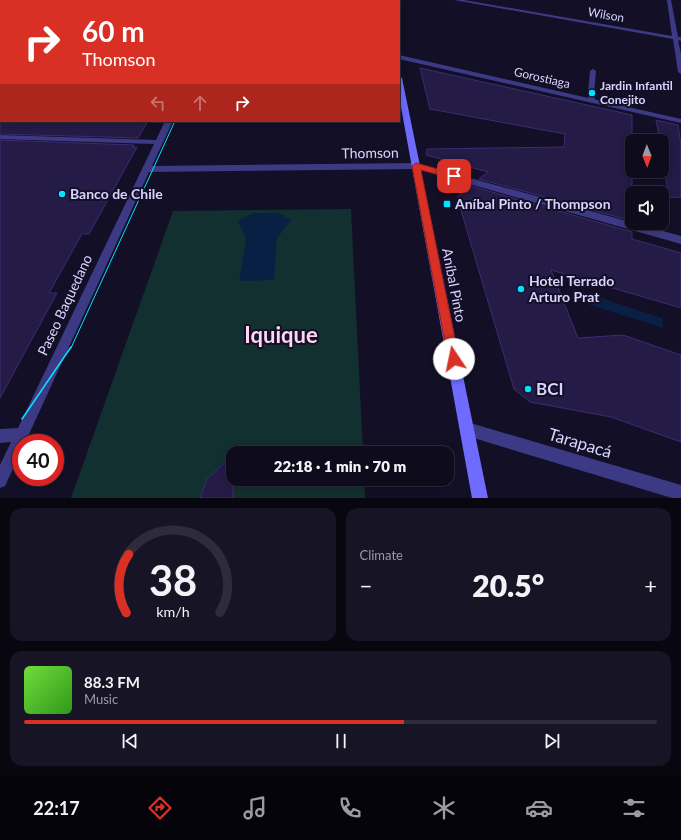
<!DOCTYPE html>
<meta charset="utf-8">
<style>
:root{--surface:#0e0b1c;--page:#171425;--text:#f1f3f6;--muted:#9b9ba3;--line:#2e2b3b;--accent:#d93025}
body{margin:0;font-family:Lato,sans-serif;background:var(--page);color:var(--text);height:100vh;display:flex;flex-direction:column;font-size:15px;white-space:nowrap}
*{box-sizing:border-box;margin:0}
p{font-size:13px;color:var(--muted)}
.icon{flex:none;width:22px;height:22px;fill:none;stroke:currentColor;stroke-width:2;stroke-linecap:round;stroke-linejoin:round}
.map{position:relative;height:498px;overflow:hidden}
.sheet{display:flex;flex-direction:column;gap:10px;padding:10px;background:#08060f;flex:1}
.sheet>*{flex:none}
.hud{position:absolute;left:0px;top:0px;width:400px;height:122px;box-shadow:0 2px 10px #0003,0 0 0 1px var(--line);background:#d93025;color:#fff;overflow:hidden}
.needle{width:26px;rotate:179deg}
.tools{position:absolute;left:625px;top:134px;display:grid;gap:8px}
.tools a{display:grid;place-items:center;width:44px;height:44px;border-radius:8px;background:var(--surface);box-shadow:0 2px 10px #0003,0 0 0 1px var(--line);font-size:20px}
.speed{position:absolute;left:12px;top:434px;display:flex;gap:8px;font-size:20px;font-weight:700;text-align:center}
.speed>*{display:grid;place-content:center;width:52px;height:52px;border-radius:50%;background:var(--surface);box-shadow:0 2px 10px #0003,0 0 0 1px var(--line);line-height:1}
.speed .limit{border:6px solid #d22;background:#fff;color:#111}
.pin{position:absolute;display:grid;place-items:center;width:34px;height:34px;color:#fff;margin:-17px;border-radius:8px;box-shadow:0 2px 6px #0006}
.me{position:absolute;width:44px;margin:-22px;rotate:349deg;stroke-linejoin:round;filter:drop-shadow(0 0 3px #0008)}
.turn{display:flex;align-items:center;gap:14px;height:84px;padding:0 16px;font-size:18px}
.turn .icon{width:52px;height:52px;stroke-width:2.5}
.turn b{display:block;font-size:28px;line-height:34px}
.lanes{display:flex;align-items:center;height:38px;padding:0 16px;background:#0003;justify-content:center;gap:20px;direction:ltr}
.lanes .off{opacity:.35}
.big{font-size:30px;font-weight:800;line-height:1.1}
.sheet .widget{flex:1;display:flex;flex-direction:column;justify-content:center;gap:6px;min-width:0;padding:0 14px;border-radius:12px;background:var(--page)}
.sheet .dial{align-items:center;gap:0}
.dial svg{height:104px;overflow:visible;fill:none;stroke:var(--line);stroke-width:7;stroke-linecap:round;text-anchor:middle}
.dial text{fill:var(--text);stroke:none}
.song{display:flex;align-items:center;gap:12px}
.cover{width:48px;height:48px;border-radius:6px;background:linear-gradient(135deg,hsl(100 70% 55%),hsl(110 70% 35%))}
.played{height:4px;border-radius:2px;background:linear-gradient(90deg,var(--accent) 60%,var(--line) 60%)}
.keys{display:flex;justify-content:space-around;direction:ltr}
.heat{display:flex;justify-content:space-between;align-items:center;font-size:22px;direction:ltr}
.sheet .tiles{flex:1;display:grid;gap:10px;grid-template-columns:1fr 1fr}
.widget:last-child{grid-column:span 2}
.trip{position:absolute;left:226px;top:446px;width:228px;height:40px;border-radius:12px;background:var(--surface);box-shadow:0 2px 10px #0003,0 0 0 1px var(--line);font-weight:800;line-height:40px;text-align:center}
.tab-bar{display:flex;height:64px;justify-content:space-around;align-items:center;background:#06040b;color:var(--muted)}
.tab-bar .icon{width:28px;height:28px}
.tab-bar .current{color:var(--accent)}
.tab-bar b{font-size:18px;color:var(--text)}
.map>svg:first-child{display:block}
</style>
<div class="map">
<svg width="681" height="498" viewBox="0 0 681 498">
<rect width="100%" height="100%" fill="#130f26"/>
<path fill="#12302f" d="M351,209L363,453H233V479H364L365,498H71L173,211Z"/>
<path fill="#0a1f44" d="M253,213H278L291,220L277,238L274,280L239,281L246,239L238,221Z
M573,289L662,318L663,328L572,299Z"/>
<path fill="#241b47" stroke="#3b2d73" d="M420,68L632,115V221L479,179L488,172L426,155L427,149L564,147L565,134L430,109Z
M656,120L678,125L681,145V197L669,198L662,156V141H660Z
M0,121H148L138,138L0,134Z
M0,140L134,145L132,147H137L89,234H82L49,293H57L0,398Z
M471,186L632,232V239L681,253V308L551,270L578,338L623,335L681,355V442L611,417L530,402L514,389L457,197Z
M233,455V498H200L207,479Z"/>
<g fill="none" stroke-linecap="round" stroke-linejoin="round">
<path fill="#3d3a85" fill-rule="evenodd" d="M593,69L596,71L594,93L595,101L592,103L589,101L588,93L590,71Z"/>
<path fill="#3d3a85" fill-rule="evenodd" d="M150,0H158V1H150Z
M222,0H226V1H222Z
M454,0H464L672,36L667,0H671L678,37H681V41L678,40L681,54V74L678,72L673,39Z
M0,42H1V46H0Z
M399,55L681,119V123L399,59Z
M165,121H173L152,166L416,163L681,236V244L416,169L149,172L25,443H21V452L5,486L0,488V465L11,442L0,443V429L18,428L154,144L0,139V135L156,140Z
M467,422L681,485V498H672L467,436L462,434L460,429L462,424Z"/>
<path fill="#6f6bff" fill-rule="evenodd" d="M382,0H386V1H382Z
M399,76L402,78L488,498H472L399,96Z
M0,85H1L0,90Z"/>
<path stroke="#00e5ff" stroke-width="1" d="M71,348L175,121"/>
<path stroke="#00e5ff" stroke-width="1.5" d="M22,419L71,347"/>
</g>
<path fill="#d93025" stroke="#8d1f18" d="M416,163L457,174L458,176L454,179L421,170L459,359L457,363L454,365L450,363L448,359L412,166Z"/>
<g fill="#00e5ff" stroke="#130f26" stroke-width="1.5">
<circle cx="592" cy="93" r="4"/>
<circle cx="62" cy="194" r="4"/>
<rect x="443" y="200" width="8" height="8" rx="2"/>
<circle cx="521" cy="289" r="4"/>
<circle cx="528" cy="389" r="4"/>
</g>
<g text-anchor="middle" stroke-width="4" stroke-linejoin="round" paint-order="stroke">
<g font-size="12" fill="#d9d4ff" stroke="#130f26">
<text transform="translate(606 15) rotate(10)" y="4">Wilson</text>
<text transform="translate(542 78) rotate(13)" y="4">Gorostiaga</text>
</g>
<g font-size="12" font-weight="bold" fill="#d9d4ff" stroke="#130f26" text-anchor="start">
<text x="600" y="90">Jardin Infantil<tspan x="600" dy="14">Conejito</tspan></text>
</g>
<g font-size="14" fill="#d9d4ff" stroke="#130f26">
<text transform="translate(370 153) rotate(-1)" y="5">Thomson</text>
<text transform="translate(454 285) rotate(79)" y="5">Aníbal Pinto</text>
<text transform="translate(65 305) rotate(-65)" y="5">Paseo Baquedano</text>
</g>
<g font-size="14" font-weight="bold" fill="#d9d4ff" stroke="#130f26" text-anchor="start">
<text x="70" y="199">Banco de Chile</text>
<text x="455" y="209">Aníbal Pinto / Thompson</text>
<text x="529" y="286">Hotel Terrado<tspan x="529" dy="16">Arturo Prat</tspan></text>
</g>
<g font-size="17" font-weight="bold" fill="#d9d4ff" stroke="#130f26" text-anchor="start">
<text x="536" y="395">BCI</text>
</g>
<g font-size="17" fill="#d9d4ff" stroke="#130f26">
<text transform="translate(580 443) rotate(17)" y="6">Tarapacá</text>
</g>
<g font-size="22" font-weight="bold" fill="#ffd6f0" stroke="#130f26">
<text x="281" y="343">Iquique</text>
</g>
</g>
</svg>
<div class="tools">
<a><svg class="needle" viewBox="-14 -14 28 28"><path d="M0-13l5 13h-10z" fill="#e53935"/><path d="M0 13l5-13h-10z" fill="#9b9ba3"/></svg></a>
<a><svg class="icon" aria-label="sound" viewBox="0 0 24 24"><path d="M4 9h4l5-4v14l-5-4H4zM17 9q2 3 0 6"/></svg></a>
</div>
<div class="speed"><div class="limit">40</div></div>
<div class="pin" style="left:454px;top:176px;background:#d93025"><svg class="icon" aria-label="arrive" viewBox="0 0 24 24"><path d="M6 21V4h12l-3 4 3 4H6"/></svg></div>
<svg class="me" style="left:454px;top:359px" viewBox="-20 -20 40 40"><circle r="19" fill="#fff"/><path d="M0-13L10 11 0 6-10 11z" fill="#d93025"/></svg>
<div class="trip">22:18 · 1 min · 70 m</div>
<div class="hud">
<div class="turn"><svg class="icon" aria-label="right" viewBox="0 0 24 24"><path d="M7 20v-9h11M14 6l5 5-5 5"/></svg><div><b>60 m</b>Thomson</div></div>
<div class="lanes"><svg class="icon off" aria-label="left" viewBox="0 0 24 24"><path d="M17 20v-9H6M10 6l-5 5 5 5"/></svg><svg class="icon off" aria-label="ahead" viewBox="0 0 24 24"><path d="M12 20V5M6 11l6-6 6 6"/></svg><svg class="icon" aria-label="right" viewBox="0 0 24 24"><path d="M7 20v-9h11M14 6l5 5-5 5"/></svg></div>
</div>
</div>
<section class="sheet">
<div class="tiles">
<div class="widget dial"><svg viewBox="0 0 100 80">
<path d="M14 69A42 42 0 1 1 86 69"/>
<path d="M14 69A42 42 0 0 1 16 24" stroke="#d93025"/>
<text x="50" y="56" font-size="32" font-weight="700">38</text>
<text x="50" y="72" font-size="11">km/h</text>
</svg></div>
<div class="widget"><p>Climate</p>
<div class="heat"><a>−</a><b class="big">20.5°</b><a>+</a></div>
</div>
<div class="widget">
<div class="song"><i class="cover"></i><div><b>88.3 FM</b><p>Music</p></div></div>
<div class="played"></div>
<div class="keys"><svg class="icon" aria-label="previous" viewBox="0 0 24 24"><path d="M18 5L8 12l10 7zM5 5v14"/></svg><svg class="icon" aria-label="pause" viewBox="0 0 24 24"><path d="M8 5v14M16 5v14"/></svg><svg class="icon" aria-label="next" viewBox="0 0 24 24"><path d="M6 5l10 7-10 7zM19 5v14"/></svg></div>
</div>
</div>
</section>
<nav class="tab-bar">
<b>22:17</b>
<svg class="icon current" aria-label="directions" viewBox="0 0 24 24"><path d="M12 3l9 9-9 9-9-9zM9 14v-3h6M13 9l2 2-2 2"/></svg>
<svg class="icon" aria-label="music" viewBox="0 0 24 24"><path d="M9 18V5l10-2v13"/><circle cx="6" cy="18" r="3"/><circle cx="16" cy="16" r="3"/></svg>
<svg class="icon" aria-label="phone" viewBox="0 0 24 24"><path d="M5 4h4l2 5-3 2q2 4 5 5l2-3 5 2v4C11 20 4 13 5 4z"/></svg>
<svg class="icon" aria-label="climate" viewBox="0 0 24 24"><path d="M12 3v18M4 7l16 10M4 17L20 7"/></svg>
<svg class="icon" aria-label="car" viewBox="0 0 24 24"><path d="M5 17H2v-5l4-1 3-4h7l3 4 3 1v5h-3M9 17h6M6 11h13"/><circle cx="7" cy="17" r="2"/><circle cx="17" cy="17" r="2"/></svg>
<svg class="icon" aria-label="filters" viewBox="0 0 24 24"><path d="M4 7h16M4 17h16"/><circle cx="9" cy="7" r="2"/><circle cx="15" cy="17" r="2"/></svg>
</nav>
